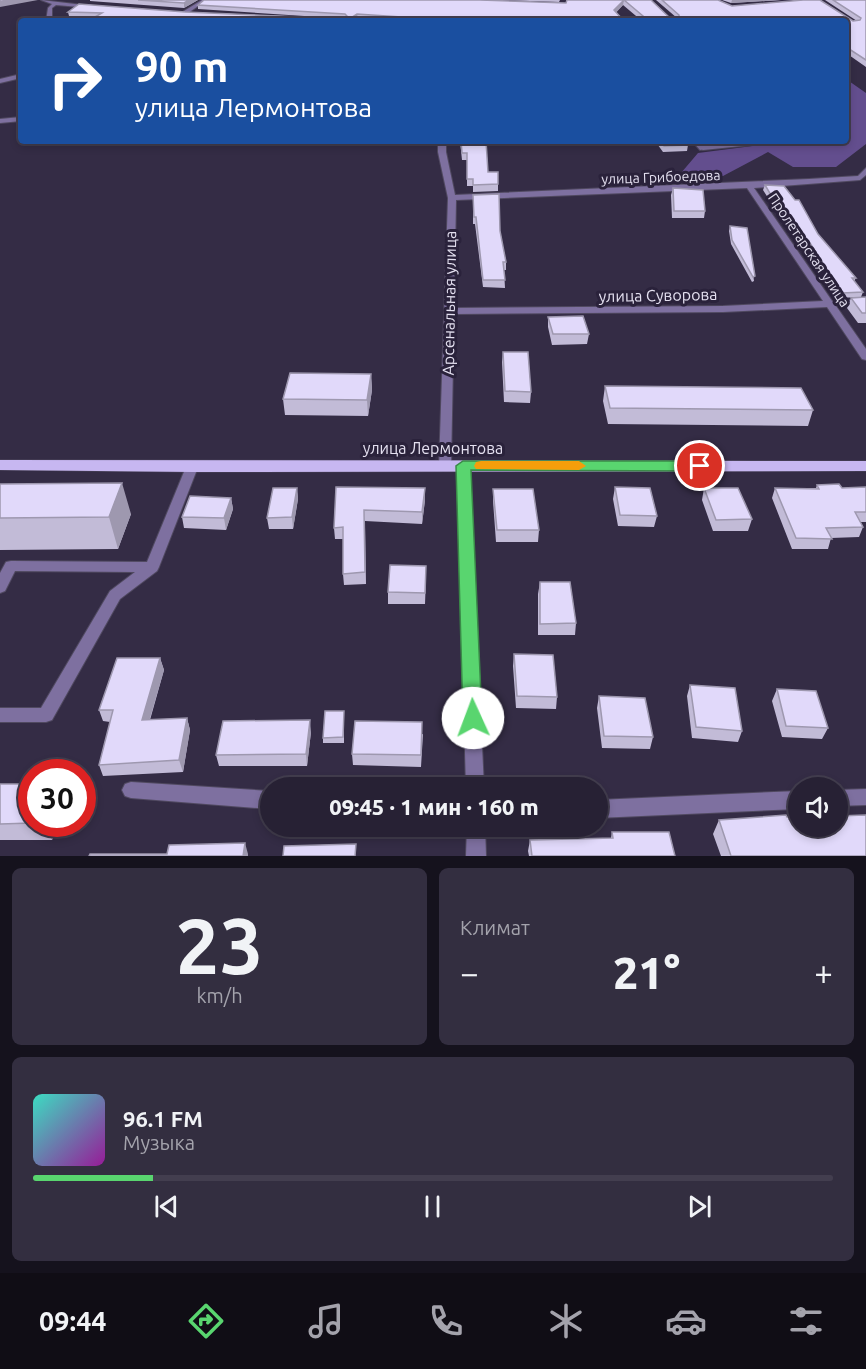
<!DOCTYPE html>
<html lang="ru">
<meta charset="utf-8">
<style>
:root{--surface:#272134;--page:#332e40;--text:#f1f3f6;--muted:#a4a3ac;--line:#433e4f;--accent:#59d56f}
body{margin:0;font-family:Ubuntu,sans-serif;background:var(--page);color:var(--text);height:100vh;display:flex;flex-direction:column;font-size:22px;white-space:nowrap}
*{box-sizing:border-box;margin:0}
p{font-size:20px;color:var(--muted)}
.icon{flex:none;width:33px;height:33px;fill:none;stroke:currentColor;stroke-width:2;stroke-linecap:round;stroke-linejoin:round}
.map{position:relative;height:856px;overflow:hidden}
.sheet{display:flex;flex-direction:column;gap:12px;padding:12px;background:#15121d;flex:1}
.sheet>*{flex:none}
.guide{position:absolute;left:18px;top:18px;width:831px;height:126px;border-radius:6px;box-shadow:0 3px 9px #0003,0 0 0 2px var(--line);background:#1a4fa0;color:#fff;overflow:hidden}
.tools{position:absolute;left:788px;top:777px;display:grid;gap:12px}
.tools a{display:grid;place-items:center;width:60px;height:60px;border-radius:50%;background:var(--surface);box-shadow:0 3px 9px #0003,0 0 0 2px var(--line);font-size:30px}
.speed{position:absolute;left:18px;top:759px;display:flex;gap:12px;font-size:30px;font-weight:700;text-align:center}
.speed>*{display:grid;place-content:center;width:78px;height:78px;border-radius:50%;background:var(--surface);box-shadow:0 3px 9px #0003,0 0 0 2px var(--line);line-height:1}
.speed .limit{border:9px solid #d22;background:#fff;color:#111}
.pin{position:absolute;display:grid;place-items:center;width:51px;height:51px;color:#fff;margin:-26px;border:3px solid #fff;border-radius:50%;box-shadow:0 2px 6px #0007}
.me{position:absolute;width:66px;margin:-33px;rotate:358deg;stroke-linejoin:round;filter:drop-shadow(0 0 4px #0008)}
.turn{display:flex;align-items:center;gap:21px;height:126px;padding:0 18px;font-size:27px}
.turn .icon{width:78px;height:78px;stroke-width:2.5}
.turn b{display:block;font-size:42px;line-height:51px}
.big{font-size:45px;font-weight:800;line-height:1.1}
.sheet .card{flex:1;display:flex;flex-direction:column;justify-content:center;gap:9px;min-width:0;padding:0 21px;border-radius:9px;background:var(--page)}
.sheet .dial{align-items:center;gap:0}
.dial b{font-size:78px;line-height:1}
.song{display:flex;align-items:center;gap:18px}
.cover{width:72px;height:72px;border-radius:9px;background:linear-gradient(135deg,hsl(170 70% 55%),hsl(300 70% 35%))}
.played{height:6px;border-radius:3px;background:linear-gradient(90deg,var(--accent) 15%,var(--line) 15%)}
.keys{display:flex;justify-content:space-around;direction:ltr}
.heat{display:flex;justify-content:space-between;align-items:center;font-size:33px;direction:ltr}
.sheet .tiles{flex:1;display:grid;gap:12px;grid-template-columns:1fr 1fr}
.card:last-child{grid-column:span 2}
.trip{position:absolute;left:260px;top:777px;width:348px;height:60px;border-radius:30px;background:var(--surface);box-shadow:0 3px 9px #0003,0 0 0 2px var(--line);font-weight:800;line-height:60px;text-align:center}
.dock{display:flex;height:96px;justify-content:space-around;align-items:center;background:#100d15;color:var(--muted)}
.dock .icon{width:42px;height:42px}
.dock .current{color:var(--accent)}
.dock b{font-size:27px;color:var(--text)}
.map>svg:first-child{display:block}
</style>
<div class="map">
<svg width="866" height="856" viewBox="0 0 866 856">
<rect width="100%" height="100%" fill="#342c45"/>
<path fill="#634e8e" d="M846,79L866,93V144L836,167H793L768,152L723,176L681,173L698,153L792,141H846Z"/>
<g fill="none" stroke-linecap="round" stroke-linejoin="round">
<defs>
<path id="lane" d="M750,141H775L771,143L703,150L699,148L703,146Z
M192,463L198,467L159,567L157,571L120,599L52,720L46,722H0V708H41L110,591L135,572L15,571L5,591L0,593V573L6,562L11,561L147,562L186,467Z"/>
<path id="street" d="M41,0L92,6L94,7L92,8L56,5L52,8V21H46L48,8L52,4Z
M202,0H207L188,13H184V11Z
M21,74V78L0,83V79Z
M21,117V121L0,123V119Z
M438,141H446V152L455,195L809,179L858,176L866,168V175L860,180L754,188L832,301L866,299V305L836,306L866,349V360L862,359L827,307L723,312L454,314L451,466L445,470L441,469L439,466L448,198L438,152ZM747,188L823,301L723,306L454,308L456,200Z
M692,141H700L707,148L700,150Z
M463,462L469,466L484,788H466L457,466Z
M131,782L270,791V809L131,798L125,796L122,790L125,784Z
M866,789V805L837,806V790Z
M798,791V809L597,818V800Z
M467,826H485L486,856H466Z"/>
<path id="primary" d="M0,460L866,461V471L192,472L0,470Z"/>
</defs>
<use href="#lane" stroke="#504960" stroke-width="2"/>
<use href="#street" stroke="#504960" stroke-width="2"/>
<use href="#primary" stroke="#504960" stroke-width="1"/>
<use href="#lane" fill="#7e70a0" fill-rule="evenodd"/>
<use href="#street" fill="#7e70a0" fill-rule="evenodd"/>
<use href="#primary" fill="#c7b7f1" fill-rule="evenodd"/>
</g>
<path fill="#c2bbd7" d="M90,0H198L184,8L90,1Z
M501,0H560L559,2Z
M567,0H651L670,18H677L656,0H718L732,6L853,21H857L825,0H866V67L846,53V21H642L623,5L616,12L624,21H393L358,18L95,17L69,16L68,12H185L335,18L198,9V5L566,3Z
M722,0H781L731,3Z
M460,141H486L488,172L498,184V191L473,192V186H467V160H462Z
M655,141H693L692,145H688L687,151L663,152Z
M765,185L818,234L856,278L854,281L863,292L861,297H866V323H858L847,308L851,298L856,297L841,298L809,248L777,212L763,190Z
M673,188L705,211L704,218H672L671,195Z
M473,195L500,231L506,262V270H504L505,288L483,287L475,224H473Z
M730,226L747,228L754,281L752,282L731,244L729,231Z
M548,317L589,334L587,344L552,345L548,327Z
M503,352L531,392L530,403L504,402L502,362Z
M371,374L372,390L368,416L285,415L283,399Z
M605,386L813,410L808,426L608,424L603,401Z
M0,484L131,514L118,549L0,550Z
M817,485L842,488L866,487V522H860L863,527L859,537L831,538L828,549H792L772,498L775,488H816Z
M336,487L425,500L422,524L365,521L366,584L344,585L343,574V539H335L334,528Z
M615,487L657,516L654,527L618,526L613,499Z
M297,488L298,499L293,529H269L267,518Z
M704,488L752,519L748,531H713L702,500Z
M493,489L539,530L538,542H496L493,501Z
M231,498L233,509L226,530L184,528L182,517Z
M426,577L425,604H388V592Z
M540,582L576,623L575,635H538V594Z
M514,654L557,697L556,709L516,708L513,666Z
M160,658L164,670L150,720L187,718L190,730L183,772L103,776L99,765L110,722L103,721L99,710Z
M690,685L742,731L738,742L692,738L687,696Z
M777,689L828,728L822,739L782,737L772,701Z
M599,696L653,737L650,749L602,748L597,708Z
M344,711V743H323V738Z
M311,732L307,766H219L216,755Z
M423,734L421,767L353,765L352,754Z
M0,784L32,824H58L52,840H0Z
M787,817L866,856H721L713,834L719,820Z
M612,832L675,856H529L528,851L530,840L611,838Z"/>
<path fill="#9e98af" d="M13,0H38L0,7V2Z
M189,0H198L184,8V3Z
M624,0L623,5L614,15V10Z
M732,0H781L731,3Z
M357,14L358,18L354,21H346Z
M706,141H726L706,143Z
M371,374L372,390L368,416L367,400Z
M122,483L131,514L118,549L109,517Z
M297,488L298,499L293,529L292,517Z
M425,488V500L422,524V512Z
M231,498L233,509L226,530L224,518Z
M160,658L164,670L146,732L142,720Z
M187,718L190,730L183,772L179,760Z
M310,720L311,732L307,766L306,754Z
M44,824H58L52,840Z
M245,843L248,854V856H243Z"/>
<path fill="#e1d9fa" stroke="#9e98af" stroke-width="1.5" d="M0,0H13L0,2Z
M138,0H189L184,3Z
M204,0H480L566,3L567,0H651L670,18H679V15L662,0H718L732,6L803,0H820L853,21L860,20L861,18L833,0H866V60L846,47V21H649L624,0L614,10L624,21H444L445,20L357,14L346,21H88L102,13L68,12L79,4L185,12L345,19L347,16L345,14L198,5Z
M461,141H486L488,172H498V184L473,185V179H467V153H462Z
M660,141H685L688,145L664,146Z
M765,185L784,186L795,200H799L818,234L856,278H852L863,292L842,293L810,243L778,207Z
M673,188L703,190L705,211H674Z
M499,194L500,231L506,262H503L505,280H483L476,217H474L473,195Z
M730,226L747,228L755,276L753,277L732,240Z
M866,297V313H862L851,298Z
M583,316L589,334H553L548,317Z
M503,352H528L531,392L505,391Z
M290,373L371,374L367,400L283,399Z
M605,386L801,388L813,410L610,408Z
M122,483L109,517L0,518V484Z
M839,484L842,488L866,487V512H855L863,527L826,528L832,539L796,538L775,488L819,489L817,485Z
M336,487L425,488L422,512L364,510L365,572L343,574V527L334,528Z
M615,487L650,488L657,516L620,515Z
M273,488H297L292,517L267,518Z
M704,488H738L752,519L716,520Z
M493,489H533L539,530H497Z
M190,496L231,498L224,518L182,517Z
M390,565L426,566L425,593L388,592Z
M540,582H570L576,623L540,624Z
M514,654L553,655L557,697L517,696Z
M117,658H160L142,720L187,718L179,760L99,765L113,710H99Z
M690,685L735,688L742,731L696,727Z
M777,689L816,691L828,728L786,726Z
M599,696L645,698L653,737L604,736Z
M325,711H344L343,737L323,738Z
M310,720L306,754L216,755L223,721Z
M355,721L422,722L421,755L352,754Z
M0,784H32V823L0,824Z
M786,815L787,817H798V826H837V816L866,815V856H731L719,820Z
M612,832H669L675,856H532L530,840L613,838Z
M245,843L243,856H89L90,854H167L169,845Z
M356,844L355,856H283L284,846Z"/>
<path fill="#59d56f" stroke="#3a8a48" stroke-width="1.5" d="M463,461H700L707,466L700,471L471,470L482,718L479,724L473,727L466,724L463,718L456,466Z"/>
<path fill="#f59e0b" d="M481,461H579L586,466L579,470L476,469L474,466L476,462Z"/>
<g text-anchor="middle" stroke-width="6" stroke-linejoin="round" paint-order="stroke">
<g font-size="14" fill="#e4e0f0" stroke="#2a223b">
<text transform="translate(661 177) rotate(-2)" y="5">улица Грибоедова</text>
<text transform="translate(809 250) rotate(56)" y="5">Пролетарская улица</text>
</g>
<g font-size="16" fill="#e4e0f0" stroke="#2a223b">
<text transform="translate(658 295) rotate(-1)" y="6">улица Суворова</text>
<text transform="translate(449 303) rotate(-89)" y="6">Арсенальная улица</text>
<text x="433" y="454">улица Лермонтова</text>
</g>
</g>
</svg>
<div class="tools">
<a><svg class="icon" aria-label="sound" viewBox="0 0 24 24"><path d="M4 9h4l5-4v14l-5-4H4zM17 9q2 3 0 6"/></svg></a>
</div>
<div class="speed"><div class="limit">30</div></div>
<div class="pin" style="left:700px;top:466px;background:#d93025"><svg class="icon" aria-label="arrive" viewBox="0 0 24 24"><path d="M6 21V4h12l-3 4 3 4H6"/></svg></div>
<svg class="me" style="left:473px;top:718px" viewBox="-20 -20 40 40"><circle r="19" fill="#fff"/><path d="M0-13L10 11 0 6-10 11z" fill="#59d56f"/></svg>
<div class="trip">09:45 · 1 мин · 160 m</div>
<div class="guide">
<div class="turn"><svg class="icon" aria-label="right" viewBox="0 0 24 24"><path d="M7 20v-9h11M14 6l5 5-5 5"/></svg><div><b>90 m</b>улица Лермонтова</div></div>
</div>
</div>
<section class="sheet">
<div class="tiles">
<div class="card dial"><b>23</b><p>km/h</p></div>
<div class="card"><p>Климат</p>
<div class="heat"><a>−</a><b class="big">21°</b><a>+</a></div>
</div>
<div class="card">
<div class="song"><i class="cover"></i><div><b>96.1 FM</b><p>Музыка</p></div></div>
<div class="played"></div>
<div class="keys"><svg class="icon" aria-label="previous" viewBox="0 0 24 24"><path d="M18 5L8 12l10 7zM5 5v14"/></svg><svg class="icon" aria-label="pause" viewBox="0 0 24 24"><path d="M8 5v14M16 5v14"/></svg><svg class="icon" aria-label="next" viewBox="0 0 24 24"><path d="M6 5l10 7-10 7zM19 5v14"/></svg></div>
</div>
</div>
</section>
<nav class="dock">
<b>09:44</b>
<svg class="icon current" aria-label="directions" viewBox="0 0 24 24"><path d="M12 3l9 9-9 9-9-9zM9 14v-3h6M13 9l2 2-2 2"/></svg>
<svg class="icon" aria-label="music" viewBox="0 0 24 24"><path d="M9 18V5l10-2v13"/><circle cx="6" cy="18" r="3"/><circle cx="16" cy="16" r="3"/></svg>
<svg class="icon" aria-label="phone" viewBox="0 0 24 24"><path d="M5 4h4l2 5-3 2q2 4 5 5l2-3 5 2v4C11 20 4 13 5 4z"/></svg>
<svg class="icon" aria-label="climate" viewBox="0 0 24 24"><path d="M12 3v18M4 7l16 10M4 17L20 7"/></svg>
<svg class="icon" aria-label="car" viewBox="0 0 24 24"><path d="M5 17H2v-5l4-1 3-4h7l3 4 3 1v5h-3M9 17h6M6 11h13"/><circle cx="7" cy="17" r="2"/><circle cx="17" cy="17" r="2"/></svg>
<svg class="icon" aria-label="filters" viewBox="0 0 24 24"><path d="M4 7h16M4 17h16"/><circle cx="9" cy="7" r="2"/><circle cx="15" cy="17" r="2"/></svg>
</nav>
